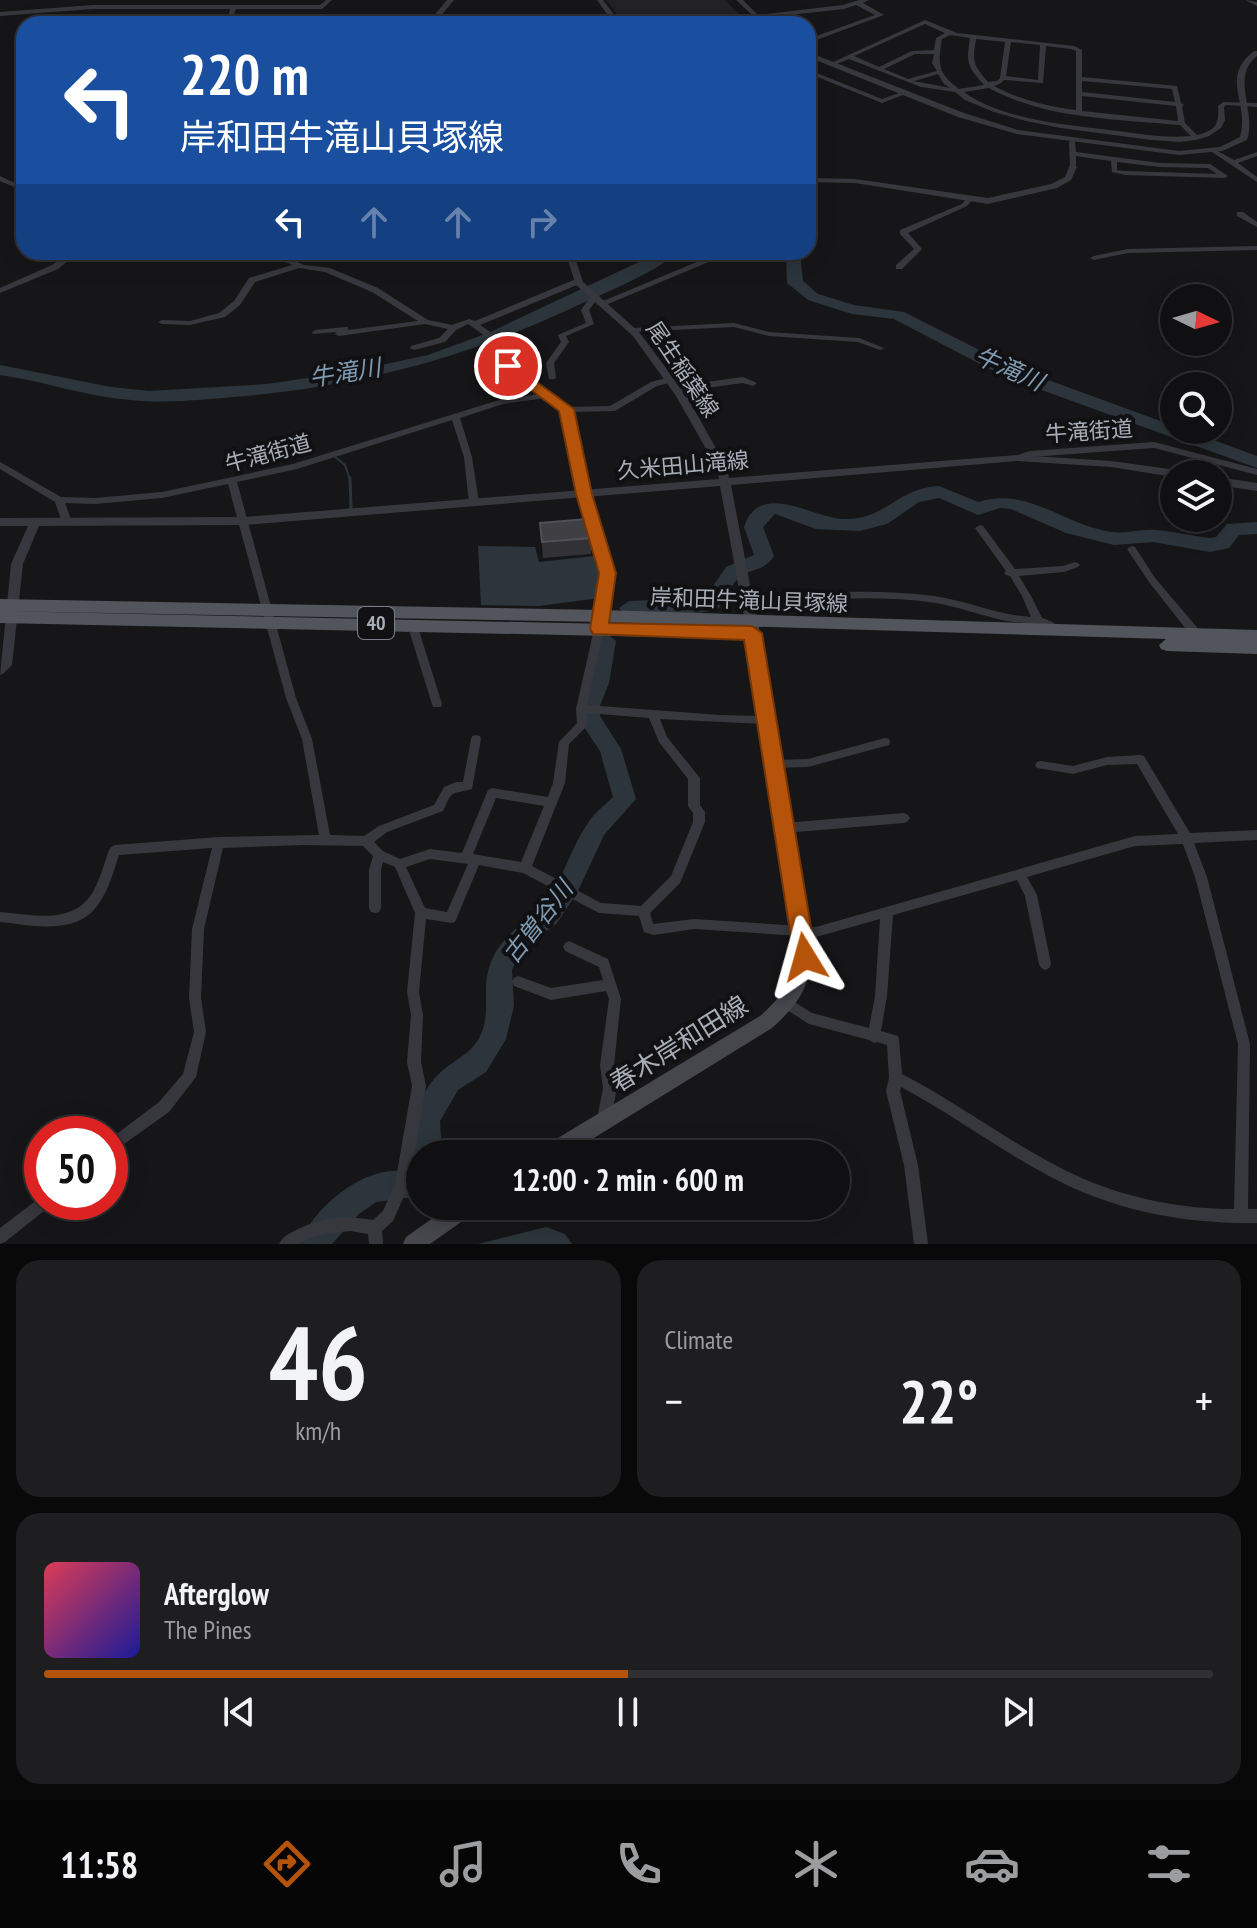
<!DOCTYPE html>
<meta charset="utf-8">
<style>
:root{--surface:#101012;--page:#1e1e20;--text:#f1f3f6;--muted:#9c9d9f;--line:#303032;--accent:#b45309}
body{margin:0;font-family:"PT Sans Narrow","Noto Sans JP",sans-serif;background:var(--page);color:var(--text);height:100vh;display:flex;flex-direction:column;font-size:30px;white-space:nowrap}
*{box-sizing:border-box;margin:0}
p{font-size:26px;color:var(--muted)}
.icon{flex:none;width:44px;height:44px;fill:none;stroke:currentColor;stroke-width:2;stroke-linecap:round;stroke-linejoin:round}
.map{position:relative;height:1244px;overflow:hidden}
.sheet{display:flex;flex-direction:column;gap:16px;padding:16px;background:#09090a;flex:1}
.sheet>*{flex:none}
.hud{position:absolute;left:16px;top:16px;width:800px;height:244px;border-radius:24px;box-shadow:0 4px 20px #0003,0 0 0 2px var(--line);background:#1a4fa0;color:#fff;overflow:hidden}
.needle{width:52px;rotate:95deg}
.buttons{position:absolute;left:1160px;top:284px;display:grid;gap:16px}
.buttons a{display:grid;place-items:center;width:72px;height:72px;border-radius:50%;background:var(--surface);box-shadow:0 4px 20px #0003,0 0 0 2px var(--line);font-size:40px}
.speed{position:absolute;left:24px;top:1116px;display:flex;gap:16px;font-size:40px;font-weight:700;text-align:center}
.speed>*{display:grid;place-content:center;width:104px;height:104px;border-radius:50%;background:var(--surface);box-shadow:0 4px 20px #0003,0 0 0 2px var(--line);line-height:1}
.speed .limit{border:12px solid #d22;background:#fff;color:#111}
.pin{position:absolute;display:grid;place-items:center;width:68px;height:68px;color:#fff;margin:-34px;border:4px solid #fff;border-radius:50%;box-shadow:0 2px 8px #0007}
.me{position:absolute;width:88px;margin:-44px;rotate:352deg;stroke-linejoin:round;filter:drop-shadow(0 0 6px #0008)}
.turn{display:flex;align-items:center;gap:28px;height:168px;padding:0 32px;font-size:36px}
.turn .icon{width:104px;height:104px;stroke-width:2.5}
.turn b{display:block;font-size:56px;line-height:68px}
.lanes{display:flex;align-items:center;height:76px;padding:0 32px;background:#0003;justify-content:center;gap:40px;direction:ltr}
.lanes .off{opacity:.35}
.big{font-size:60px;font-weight:700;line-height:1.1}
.sheet .tile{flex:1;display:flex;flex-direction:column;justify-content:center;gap:12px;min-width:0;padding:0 28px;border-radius:24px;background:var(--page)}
.sheet .dial{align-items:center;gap:0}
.dial b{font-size:104px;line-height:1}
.song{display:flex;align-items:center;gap:24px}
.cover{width:96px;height:96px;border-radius:12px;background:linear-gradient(135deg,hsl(350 70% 55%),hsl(240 70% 35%))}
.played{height:8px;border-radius:4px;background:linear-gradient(90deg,var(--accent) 50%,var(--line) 50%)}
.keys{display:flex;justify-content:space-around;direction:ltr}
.heat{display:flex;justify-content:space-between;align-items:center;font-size:44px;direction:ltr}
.sheet .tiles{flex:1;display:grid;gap:16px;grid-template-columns:1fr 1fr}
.tile:last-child{grid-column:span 2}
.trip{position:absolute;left:406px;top:1140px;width:444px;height:80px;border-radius:40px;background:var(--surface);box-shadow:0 4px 20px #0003,0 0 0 2px var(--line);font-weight:700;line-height:80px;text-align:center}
.menu{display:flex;height:128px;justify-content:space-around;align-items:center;background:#060607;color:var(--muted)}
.menu .icon{width:56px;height:56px}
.menu .on{color:var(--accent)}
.menu b{font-size:36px;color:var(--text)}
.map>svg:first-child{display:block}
</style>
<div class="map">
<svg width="1257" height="1244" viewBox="0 0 1257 1244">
<rect width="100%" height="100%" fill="#161618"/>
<path fill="#222225" d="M606,0H725L748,24H625Z"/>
<path fill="#2c353c" d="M478,546L535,547L539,562L594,556L601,578L600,598L539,606L481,605Z
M546,1227L565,1234L572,1244H478Z"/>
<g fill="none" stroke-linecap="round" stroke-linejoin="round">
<path stroke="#2c353c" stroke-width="2" d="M334,456L345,465L350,480"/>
<path stroke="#2c353c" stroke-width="3" d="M350,478L351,509"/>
<path fill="#2c353c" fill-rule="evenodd" d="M660,252H678C659,271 598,296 572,308C465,358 363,385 246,396C208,399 169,404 131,400C87,397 44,381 0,375V365L111,387L149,391L267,384L354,371L428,355L488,333Z
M786,252H800L803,281L818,294L854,305L904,312L1015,368L1174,426V430H1186L1257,456V468L1003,376L894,319L852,314L808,300L787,283Z
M939,486L978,502C1028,486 1063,525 1112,532C1126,534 1141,529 1155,530C1173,531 1192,536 1210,538L1216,537L1227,524L1257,522V534L1239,535L1229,548L1210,552L1153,542L1114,545L1066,533L1011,509L1000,508L978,515L939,498L919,502L887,524L860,531L816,529L775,514L763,527L774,556C764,571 754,568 741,576C732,583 724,600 718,609C700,614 629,623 619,608L629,601L705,598L726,567L754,555L744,527C759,480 811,517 842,519C886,521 896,488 939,486Z
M606,633L616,641L609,683L599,708L600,716L621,749L636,799L604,835L578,891L557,923L529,945L517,959L512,970L514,1006L506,1039L486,1072L458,1090L440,1121L442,1154H420V1164C402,1139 419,1090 442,1071C457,1058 473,1053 481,1034C491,1012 482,989 489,968C498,938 519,928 539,908C563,884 569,850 588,823C594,813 605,805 613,797L600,751L578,718L577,708L589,683L596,641Z
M420,1168V1196L376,1202L359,1214L332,1244H299C311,1214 345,1183 376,1174C391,1169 406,1172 420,1168Z"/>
<path fill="#37383d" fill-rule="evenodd" d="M326,0H332L322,9H236L234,13L248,24H241L229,14L230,9H93L0,16V12L93,5H320Z
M1246,0L1257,2V6L1247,1Z
M925,20L957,33L1074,46L1082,50V77L1177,86L1181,103L1184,105L1182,107L1185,123L1197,135C1216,130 1219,125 1218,106L1223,102L1257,103V107L1226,105L1224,107L1225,120L1221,128L1209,136L1196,140L1180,142L1151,140L1061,128L1026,121L994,112L965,100L955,92L921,87L849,59L834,65L829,64ZM925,24L945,33L936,38L934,50L912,51L879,67L854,56ZM950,35L970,38C966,64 967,66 984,85L959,89C937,73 938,63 942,39ZM976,39L1005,42L1000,78L997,81L988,82C973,64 972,63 976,39ZM1011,42L1040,45L1038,80L1006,76ZM1046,46L1071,49L1076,51V110C1047,106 1020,100 994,86L1001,83L1004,80L1043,83ZM915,54H934L932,63L937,71L908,79L884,69ZM938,74L944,84L950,88L914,81ZM1082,81L1172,89L1175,102L1082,92ZM989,88C1046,119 1116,119 1180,125L1191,136C1163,139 1137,133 1109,130C1066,125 1000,119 964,92ZM1082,96L1176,106L1178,121L1082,111Z
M810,72H814L882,99L905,91L908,93L882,103L810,74Z
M1072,140L1075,142L1076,152L1160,163L1210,164L1228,176L1225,178L1125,175L1112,172L1111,161L1076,156V167L1073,169L1070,167L1069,142ZM1117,162L1160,167L1208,168L1217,174L1125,171L1117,170Z
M1214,149L1234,160L1257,152V156L1238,163L1257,177V182L1212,152V150Z
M0,176L15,183L24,181V185L14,187L0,181Z
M966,199L972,200L967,206L908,233L922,249L902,269H896V265L914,249L900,234V230L962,204Z
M1237,212H1243L1257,222V227L1237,216Z
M1257,246V250L1128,253L1094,260L1090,258L1094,256L1128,249Z
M70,252H79L58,269L0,293V288L52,265Z
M265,252H275L304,265L330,268L378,288L428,320L452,325L469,319L475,321L576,279H582V283L480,325L499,338L503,357L568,407L610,406L651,382L670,377L674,380L673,382L657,386L615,411L571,412L589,494L612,573L607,616L587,705L720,715L766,716L770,717L771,720L770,723L766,724L660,719L667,737L700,778V805L705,812V822L680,883L650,913L653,924L694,919L816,927L1135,836L1178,834L1137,764L1107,765L1073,774L1037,768L1035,765L1037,762L1041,761L1073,766L1107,757L1140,755L1144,756L1190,833L1257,830V840L1194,843L1207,877L1250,1044L1248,1209H1257V1223C1184,1224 1114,1211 1049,1176C998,1149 952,1114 901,1087L900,1091L918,1165L928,1244H914L904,1165L886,1091L889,1078L887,1045L877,1042L874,1043L869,1040L809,1024L784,1008L782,1004L784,1000L788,998L812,1013L869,1028L875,996L880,919L816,937L694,929L654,935L644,932L639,916L599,913L523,873L479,865L455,922L451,923L426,919L419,992L423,1015L421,1062L426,1086L409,1185L393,1221L382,1231L383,1244H369L368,1234L351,1231L329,1233L310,1238L299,1244H279C283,1236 290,1233 298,1229C322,1217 346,1215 373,1220L383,1211L395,1184L412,1086L407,1062L411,1015L407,992L415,913L395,867L383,862L381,870V908L379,912L375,913L371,912L369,908V870L373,856L363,846L303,845L223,848L204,929L201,998L206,1032L196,1077L169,1112L110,1154V1139L159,1102L183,1074L194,1032L189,998L192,929L212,848L119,855C113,873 107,897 92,912C69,934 28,925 0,922V912C33,915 73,925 93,892C100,879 104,864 109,850L111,847L115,845L219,837L319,835L302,739L286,698L228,484L162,498L95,504L65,503L72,522L67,525L62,522L55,502L0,469V462L61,497L95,498L162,492L293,464L499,400L539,394L496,360L492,341L468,324L456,330L445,342L414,350L410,348L411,346L439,338L448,329L425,324L339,336L335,334L336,332L313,334L312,332L316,330L345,327H348V330L418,321L372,292L325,272L299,268L255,282L240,305L225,317L190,325L162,324L158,322L162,320L190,321L219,313L234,301L249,278L292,265ZM545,398L562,410L579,494L602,573L597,616L576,709L577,723L559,742L553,783L548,797L492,788L488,790L462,853L430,849L400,859L383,851L374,842L387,832L443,811C453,789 450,795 472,789L481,739L480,736L476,735L472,736L471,739L463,782H456L444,787L434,805L379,826L364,836L330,835L312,739L296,698L237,482L297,469L452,420L464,457L469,503L474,506L479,503L472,457L460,418L503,404ZM587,713L649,718L659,742L688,779V806L693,813V822L671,876L641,906L601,903L532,866L565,783L569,744L586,727L587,724ZM496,798L544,806L521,862L473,854ZM1183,844L1195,877L1238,1044L1234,1209C1183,1209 1131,1199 1084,1179C1020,1151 964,1106 902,1074L899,1040L898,1036L881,1031L887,996L893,915L1017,880L1025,896L1039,964L1041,968L1045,970L1049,968L1051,964L1037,895L1027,877L1135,846ZM430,859L468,864L447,912L425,908L406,867Z
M704,259H707L711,261L603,306H600L596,304Z
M591,296H594L598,298L589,310L594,324L566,336L569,342L554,363L556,377L555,379H549L546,363L561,342L558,335L586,323L581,310Z
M734,323L769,332L859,338L884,348L880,350L858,342L769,336L734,327L633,332L629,330L633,328Z
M743,377L757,383L753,386L743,383L677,392L673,389L677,386Z
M1154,442L1257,469V475L1154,448L1031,457L1017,461L1013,458L1014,456L1030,451Z
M980,525L983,526L1015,569L1063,566L1075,562L1078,563L1080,565L1078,567L1064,572L1019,576L1031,596L1042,618C1051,621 1057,623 1062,631L1061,634H1053C1041,621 1019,624 1002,620C980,615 959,607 936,603C874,594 810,600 747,605L742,601L747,597C809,593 872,588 934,596C967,601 998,615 1031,617L1022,596L1010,576L1006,575L1004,573L1006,571L975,528Z
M1132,546L1135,547L1155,578L1201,632L1202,635L1201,638H1193L1149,582L1127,549Z
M412,620L417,624L442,704L441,707H433L432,704L407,624Z
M885,738L889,739L890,742L889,745L808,767L773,768L769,767L768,764L769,761L773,760L808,759Z
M904,813L908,815L910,818L908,821L904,823L784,833L780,831L778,828L780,825L784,823Z
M569,941L608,959L621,999L614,1065L617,1088L611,1119L609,1124L604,1126L599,1124L597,1119L603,1088L600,1065L609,999L606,991L551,1000L514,986L512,982L514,978L518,976L551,988L603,980L599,967L565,951L563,947L565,943Z
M42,1196V1202H51L49,1207L5,1242L0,1244V1228Z"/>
<path fill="#37383d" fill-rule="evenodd" d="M447,0H454L434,24H427Z
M597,0H603L621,24H614Z
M736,0H743L758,15L843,5L859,0H869L863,3L884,15L808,43V39L875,15L856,5L844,9L762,18L765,22L762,24Z
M1254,51H1257V56C1230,77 1257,112 1247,140L1222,151L1179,155L1017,134L958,117L808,57V52L964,113L1018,130L1179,151L1220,147L1240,137C1250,102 1219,78 1254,51Z
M1070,165L1077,167L1071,180L1057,188L988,204L855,183L808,182V178L855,179L988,198L1051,184L1065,177Z
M565,252H573L583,282L639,332L686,395L727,468L729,478L1017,455L1111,461L1177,470L1182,474H1174V477L1111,467L1017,461L731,485L757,622L751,626L745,622L720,486L244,525L39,526L23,564L12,665L4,673L0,675L11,564L28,526H0V518L244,517L719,479L717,468L676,396L633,336L576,285Z
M1218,477L1257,483V491L1218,485Z"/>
<path fill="#45474d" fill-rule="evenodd" d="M751,617L758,622L811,930C815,975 806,998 772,1028L568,1154H540L543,1147L760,1016C792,988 797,972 793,930L744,622Z
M450,1206H477L474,1213L430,1244H403L406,1237Z"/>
<path fill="#53555c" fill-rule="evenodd" d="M0,599L602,610L1257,630V654L1167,651L1161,649L1159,645L1166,639L602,622L0,611Z
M0,611L748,627L756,633L748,639L0,623Z"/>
</g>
<path fill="#323236" d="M540,523L591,538V554L543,558Z"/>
<path fill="#3f3f44" stroke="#4f5156" stroke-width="2" d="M587,519L591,538L542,542L540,523Z"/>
<path fill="#b45309" stroke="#753606" stroke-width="2" d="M508,361L574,409L592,494L616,573L609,623L752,626L762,633L816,957L813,964L805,967L797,964L794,957L744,640L593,634L590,629L599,573L576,494L559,411L503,369L501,366Z"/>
<g text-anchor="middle" stroke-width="8" stroke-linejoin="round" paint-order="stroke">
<rect fill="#111113" stroke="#7b7e86" stroke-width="2" x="358" y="607" width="36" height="32" rx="6"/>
<g font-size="20" font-weight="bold" fill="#a8adb8">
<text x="376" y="630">40</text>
</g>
<g font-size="22" fill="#a8adb8" stroke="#111113">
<text transform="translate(683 369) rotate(56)" y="8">尾生稲葉線</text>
<text transform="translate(1089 431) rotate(-4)" y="8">牛滝街道</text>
<text transform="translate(268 453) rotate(-15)" y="8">牛滝街道</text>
<text transform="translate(683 465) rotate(-5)" y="8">久米田山滝線</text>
<text transform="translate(749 600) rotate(2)" y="8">岸和田牛滝山貝塚線</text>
</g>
<g font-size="24" font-style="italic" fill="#7f9bb3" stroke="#111113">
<text transform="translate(1009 369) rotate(24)" y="8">牛滝川</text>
<text transform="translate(345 373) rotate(-9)" y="8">牛滝川</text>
<text transform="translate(538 922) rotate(-52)" y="8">古曽谷川</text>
</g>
<g font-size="26" fill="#a8adb8" stroke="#111113">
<text transform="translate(679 1044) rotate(-32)" y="9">春木岸和田線</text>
</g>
</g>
</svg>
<div class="buttons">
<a><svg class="needle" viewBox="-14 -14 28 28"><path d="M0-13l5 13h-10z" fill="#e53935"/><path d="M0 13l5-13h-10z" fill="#9c9d9f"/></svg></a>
<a><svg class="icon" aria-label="search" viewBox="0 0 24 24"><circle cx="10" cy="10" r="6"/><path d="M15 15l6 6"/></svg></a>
<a><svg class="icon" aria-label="layers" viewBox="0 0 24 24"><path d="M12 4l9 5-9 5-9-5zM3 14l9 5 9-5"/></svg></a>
</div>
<div class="speed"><div class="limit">50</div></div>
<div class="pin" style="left:508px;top:366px;background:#d93025"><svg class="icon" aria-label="arrive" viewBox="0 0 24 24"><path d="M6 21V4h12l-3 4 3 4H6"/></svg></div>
<svg class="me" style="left:805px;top:957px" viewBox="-20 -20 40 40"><path d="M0-17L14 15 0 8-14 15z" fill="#b45309" stroke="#fff" stroke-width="4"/></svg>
<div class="trip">12:00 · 2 min · 600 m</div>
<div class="hud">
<div class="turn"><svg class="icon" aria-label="left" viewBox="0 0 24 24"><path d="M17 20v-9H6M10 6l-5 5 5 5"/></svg><div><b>220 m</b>岸和田牛滝山貝塚線</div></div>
<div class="lanes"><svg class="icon" aria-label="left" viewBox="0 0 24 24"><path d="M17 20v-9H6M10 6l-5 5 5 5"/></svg><svg class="icon off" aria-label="ahead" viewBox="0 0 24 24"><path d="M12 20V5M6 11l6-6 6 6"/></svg><svg class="icon off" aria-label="ahead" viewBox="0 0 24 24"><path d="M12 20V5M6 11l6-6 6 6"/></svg><svg class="icon off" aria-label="right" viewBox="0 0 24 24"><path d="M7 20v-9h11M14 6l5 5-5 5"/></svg></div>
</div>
</div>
<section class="sheet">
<div class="tiles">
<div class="tile dial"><b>46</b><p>km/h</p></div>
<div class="tile"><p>Climate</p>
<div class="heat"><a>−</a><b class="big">22°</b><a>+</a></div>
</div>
<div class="tile">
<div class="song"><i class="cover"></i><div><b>Afterglow</b><p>The Pines</p></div></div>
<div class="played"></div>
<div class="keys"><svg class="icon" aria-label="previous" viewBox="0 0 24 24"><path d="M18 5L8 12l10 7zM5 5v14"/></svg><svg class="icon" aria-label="pause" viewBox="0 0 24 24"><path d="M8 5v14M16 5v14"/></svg><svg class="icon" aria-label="next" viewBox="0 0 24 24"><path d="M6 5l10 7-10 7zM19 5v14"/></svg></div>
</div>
</div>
</section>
<nav class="menu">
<b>11:58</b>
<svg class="icon on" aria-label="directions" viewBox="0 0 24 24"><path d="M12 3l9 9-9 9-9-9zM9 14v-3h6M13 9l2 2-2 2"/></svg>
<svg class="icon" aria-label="music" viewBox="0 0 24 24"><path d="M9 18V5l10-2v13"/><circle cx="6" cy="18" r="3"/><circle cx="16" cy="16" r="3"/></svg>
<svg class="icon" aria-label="phone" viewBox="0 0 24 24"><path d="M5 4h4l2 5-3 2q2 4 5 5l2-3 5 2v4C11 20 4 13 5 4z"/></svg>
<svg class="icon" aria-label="climate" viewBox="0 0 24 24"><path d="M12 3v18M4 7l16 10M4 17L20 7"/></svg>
<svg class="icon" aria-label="car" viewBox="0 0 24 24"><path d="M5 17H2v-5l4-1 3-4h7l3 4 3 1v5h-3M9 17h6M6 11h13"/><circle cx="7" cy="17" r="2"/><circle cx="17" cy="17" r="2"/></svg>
<svg class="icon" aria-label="filters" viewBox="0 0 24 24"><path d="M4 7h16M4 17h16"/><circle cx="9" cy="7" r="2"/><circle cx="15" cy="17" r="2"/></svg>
</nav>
